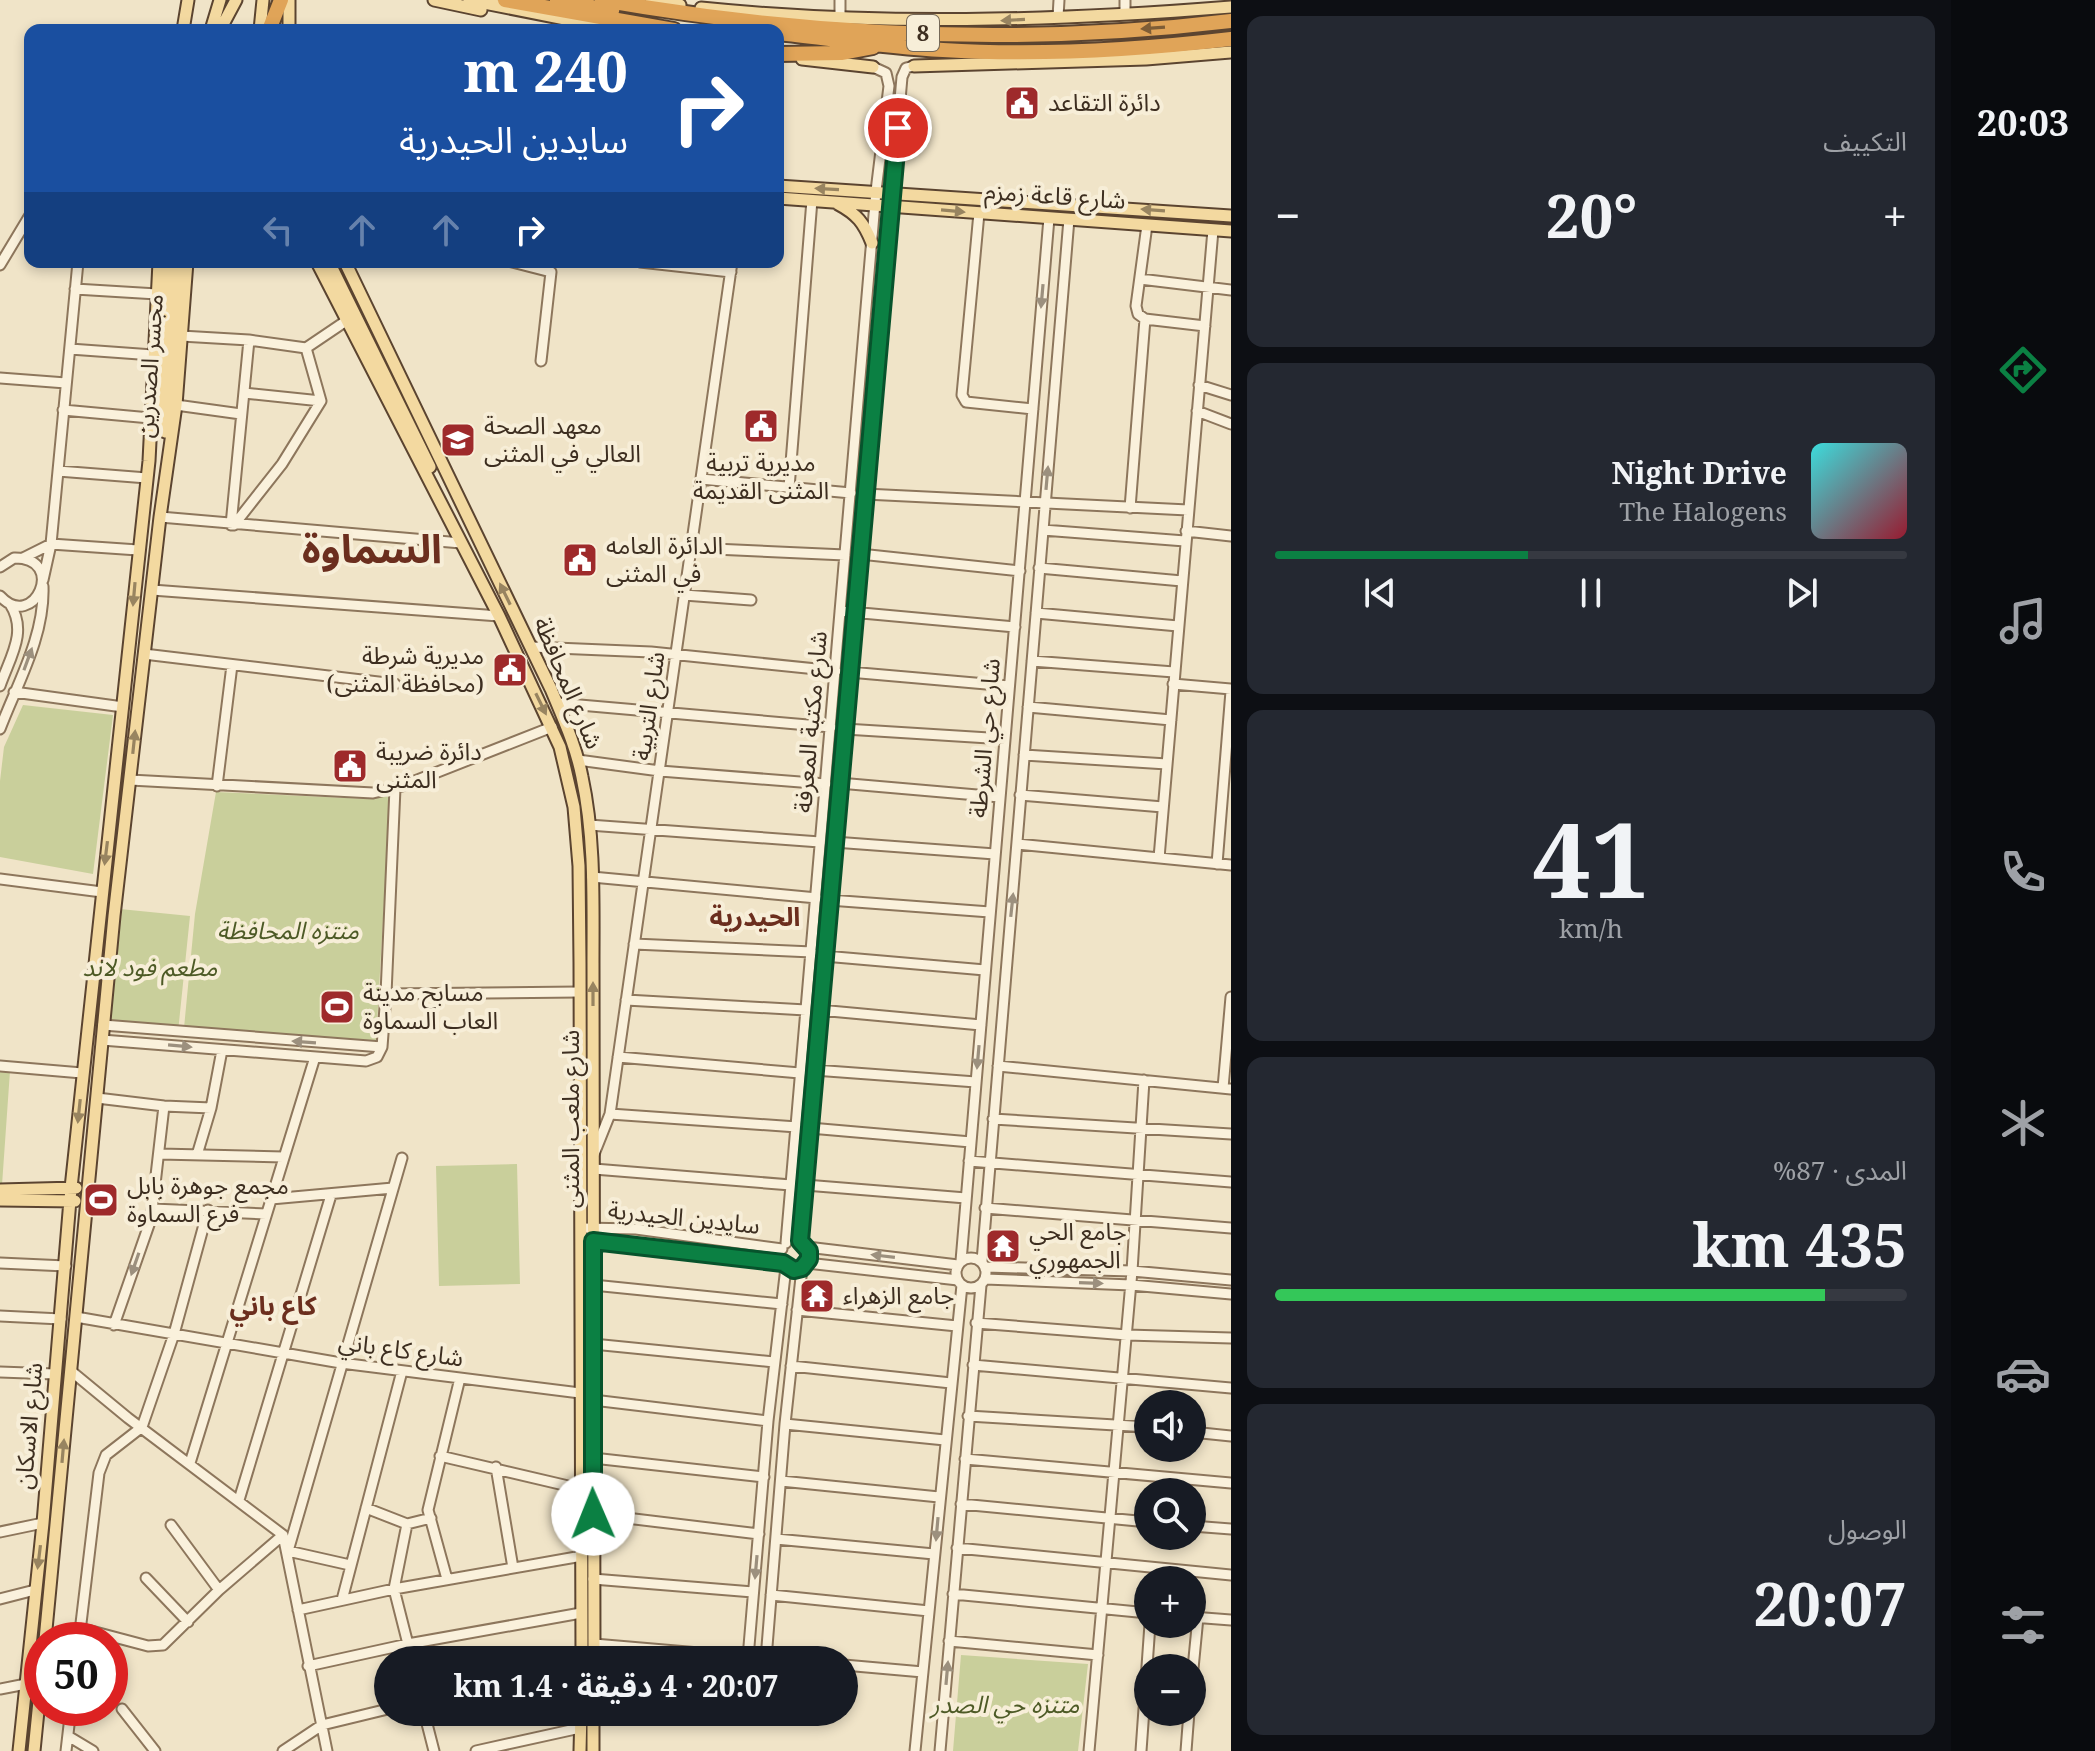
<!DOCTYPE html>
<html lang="ar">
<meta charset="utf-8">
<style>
:root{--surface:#171b24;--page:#242831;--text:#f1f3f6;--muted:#9ea1a6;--line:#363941;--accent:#0b8043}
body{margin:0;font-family:"Noto Serif","Noto Sans Arabic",serif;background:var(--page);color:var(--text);direction:rtl;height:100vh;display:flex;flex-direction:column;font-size:30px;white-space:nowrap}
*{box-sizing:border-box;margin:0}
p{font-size:26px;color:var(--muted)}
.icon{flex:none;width:44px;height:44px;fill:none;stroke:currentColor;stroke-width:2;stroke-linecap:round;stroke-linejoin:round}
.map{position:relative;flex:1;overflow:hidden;direction:ltr}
.drawer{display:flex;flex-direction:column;gap:16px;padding:16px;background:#0d0f14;width:720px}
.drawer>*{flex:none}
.hud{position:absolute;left:24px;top:24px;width:760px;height:244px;border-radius:16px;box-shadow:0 4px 12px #0003;direction:rtl;background:#1a4fa0;color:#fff;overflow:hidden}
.buttons{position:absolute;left:1134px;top:1390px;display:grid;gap:16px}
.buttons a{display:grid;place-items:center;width:72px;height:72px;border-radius:50%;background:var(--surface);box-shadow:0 4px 12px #0003;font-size:40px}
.speed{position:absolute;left:24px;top:1622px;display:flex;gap:16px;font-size:40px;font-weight:700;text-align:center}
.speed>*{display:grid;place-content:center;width:104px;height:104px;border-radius:50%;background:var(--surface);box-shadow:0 4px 12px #0003;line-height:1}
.speed .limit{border:12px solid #d22;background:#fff;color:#111}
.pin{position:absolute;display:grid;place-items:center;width:68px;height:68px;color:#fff;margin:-34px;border:4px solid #fff;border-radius:50%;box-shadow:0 2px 8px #0007}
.me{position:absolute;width:88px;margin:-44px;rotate:359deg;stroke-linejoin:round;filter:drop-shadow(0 0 6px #0008)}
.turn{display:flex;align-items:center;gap:28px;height:168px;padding:0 24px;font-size:36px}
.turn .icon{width:104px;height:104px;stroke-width:2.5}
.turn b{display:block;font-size:56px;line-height:68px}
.lanes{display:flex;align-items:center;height:76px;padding:0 24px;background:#0003;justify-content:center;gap:40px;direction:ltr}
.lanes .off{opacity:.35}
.big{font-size:60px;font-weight:700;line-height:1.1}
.drawer .card{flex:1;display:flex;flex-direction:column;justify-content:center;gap:12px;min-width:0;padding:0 28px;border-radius:16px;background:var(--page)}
.drawer .dial{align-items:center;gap:0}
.dial b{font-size:104px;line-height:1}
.song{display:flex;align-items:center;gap:24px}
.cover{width:96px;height:96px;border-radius:12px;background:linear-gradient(135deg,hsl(180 70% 55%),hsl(350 70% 35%))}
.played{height:8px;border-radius:4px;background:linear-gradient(90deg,var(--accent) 40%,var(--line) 40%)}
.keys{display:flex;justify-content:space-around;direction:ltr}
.heat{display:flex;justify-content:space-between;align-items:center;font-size:44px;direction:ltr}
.charge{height:12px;border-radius:6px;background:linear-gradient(90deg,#34c759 87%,var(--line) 0)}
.trip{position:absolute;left:374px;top:1646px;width:484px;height:80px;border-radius:40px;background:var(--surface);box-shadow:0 4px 12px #0003;font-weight:700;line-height:80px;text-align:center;direction:rtl}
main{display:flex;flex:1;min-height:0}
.dock{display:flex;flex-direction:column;width:144px;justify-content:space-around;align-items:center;background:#090b0e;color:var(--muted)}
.dock .icon{width:56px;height:56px}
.dock .selected{color:var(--accent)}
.dock b{font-size:36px;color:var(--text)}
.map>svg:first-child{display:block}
</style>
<main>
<nav class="dock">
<b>20:03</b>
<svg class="icon selected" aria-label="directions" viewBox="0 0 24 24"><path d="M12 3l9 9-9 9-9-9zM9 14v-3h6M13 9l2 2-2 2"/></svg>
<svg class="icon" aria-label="music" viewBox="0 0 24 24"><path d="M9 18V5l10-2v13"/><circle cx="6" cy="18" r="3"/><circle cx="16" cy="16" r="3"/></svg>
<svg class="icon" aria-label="phone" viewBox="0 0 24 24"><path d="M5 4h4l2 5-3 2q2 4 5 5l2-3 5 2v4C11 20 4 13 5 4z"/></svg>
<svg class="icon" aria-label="climate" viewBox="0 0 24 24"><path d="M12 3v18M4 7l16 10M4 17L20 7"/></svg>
<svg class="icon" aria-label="car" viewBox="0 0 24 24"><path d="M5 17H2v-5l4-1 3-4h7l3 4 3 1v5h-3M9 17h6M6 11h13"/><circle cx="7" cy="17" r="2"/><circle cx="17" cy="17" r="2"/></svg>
<svg class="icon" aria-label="filters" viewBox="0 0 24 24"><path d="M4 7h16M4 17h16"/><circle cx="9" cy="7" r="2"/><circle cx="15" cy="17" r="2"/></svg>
</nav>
<section class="drawer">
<div class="card"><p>التكييف</p>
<div class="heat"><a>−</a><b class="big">20°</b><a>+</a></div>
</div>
<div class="card">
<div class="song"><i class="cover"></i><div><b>Night Drive</b><p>The Halogens</p></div></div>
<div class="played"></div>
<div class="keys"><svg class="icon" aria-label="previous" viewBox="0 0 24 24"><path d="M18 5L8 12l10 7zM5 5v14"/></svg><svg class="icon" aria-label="pause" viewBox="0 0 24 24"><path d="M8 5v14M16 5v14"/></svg><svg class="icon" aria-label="next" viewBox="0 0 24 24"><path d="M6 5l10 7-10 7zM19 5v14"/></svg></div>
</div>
<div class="card dial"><b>41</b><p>km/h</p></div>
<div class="card"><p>المدى · 87%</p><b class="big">435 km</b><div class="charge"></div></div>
<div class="card"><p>الوصول</p><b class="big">20:07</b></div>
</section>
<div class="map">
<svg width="1231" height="1751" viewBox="0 0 1231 1751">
<rect width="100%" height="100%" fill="#f0e4c8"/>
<path fill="#c9cf9b" d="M23,705L113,715L93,874L0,857V781L4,747Z
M216,792L369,799L390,795L376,1042L184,1028L195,914Z
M120,909L190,916L178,1032L110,1021Z
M0,1071H10L2,1185H0Z
M517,1164L520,1284L439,1286L436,1166Z
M961,1655L1088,1664L1078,1751H953Z"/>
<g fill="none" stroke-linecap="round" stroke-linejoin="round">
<defs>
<path id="minor" d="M1125,14V0
M840,16V0
M1058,17L1059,0
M979,213L962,395L966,402L1033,409
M1147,225L1136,306L1138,314L1145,319L1205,326
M512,262L551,272L541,361
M640,262L731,272
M0,265L30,215
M1140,279L1231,290
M75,289L157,294
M181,336L249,340L306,348L346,321
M70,349L153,355
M0,378L66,383
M1199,385L1231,395
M244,393L321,401
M176,405L241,414
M63,410L150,418
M1197,411L1231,424
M58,471L147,478
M701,479L851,493
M789,488L812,200
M865,494L1188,510
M1130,508L1145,319
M160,517L461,543
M231,525L249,340
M234,525L282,464L321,401L306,348
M1043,530L1185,541
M1186,531L1231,536
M51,544L138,550
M692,548L845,555
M860,554L1020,571
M23,558L51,544
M0,567L14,558C68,557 34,633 0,596
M1039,568L1182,581
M43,580L51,544L78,262
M152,590L499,616
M684,595L751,600
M840,611L1015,627
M1036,613L1178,626
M532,647L651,652L836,671
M144,654L395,684
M1032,661L1174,672
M849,672L1009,686
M1173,684L1231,689
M0,686C10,657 28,632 10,604
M14,692L123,707
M557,703L831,727
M1028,707L1171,720
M0,729C17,684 45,636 43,586
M845,729L1005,739
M1024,755L1167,764
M578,760L660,771L826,784
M130,780L373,793L402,786L552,727
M839,783L1000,797
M217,786L232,665
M1020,795L1163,807
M589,825L820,842
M834,842L995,854
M1017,844L1231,865
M1159,858L1213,230
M1217,864L1231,691
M592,877L817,898
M0,879L102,892
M829,900L990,912
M634,944L812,952
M824,956L985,970
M386,994L579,992
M626,1000L806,1010
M819,1010L981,1025
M103,1025L382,1047
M102,1040L366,1061L377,1057L382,1047L386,994L395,788
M618,1057L800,1073
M0,1066L82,1073
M998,1066L1231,1089
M814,1070L976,1082
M1223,1088L1231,997
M97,1098L164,1106L211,1108
M610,1114L797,1127
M993,1119L1231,1134
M810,1128L971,1142
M160,1154L283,1157
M594,1154L610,1114L732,262
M197,1155L211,1108L222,1050
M969,1161L1231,1182
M594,1169L791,1185
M805,1185L966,1198
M271,1199L393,1188
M985,1208L1231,1228
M153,1209L266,1214
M582,1228L636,1229L782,1249
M589,1241L783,1263
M800,1241L902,77L906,68L914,66
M786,1243L876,191L889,86L886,73L873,67
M807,1247L958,1265
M956 1273a15 15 0 1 1 30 0a15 15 0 1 1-30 0Z
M961,1261L1049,218
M982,1261L1069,219
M0,1263L66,1266
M807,1263L958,1280
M986,1267L1132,1271L1231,1280
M985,1279L1131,1285L1231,1294
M593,1285L782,1304
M797,1310L957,1326
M0,1316L61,1319
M76,1317L341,1363L580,1393
M976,1323L1127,1335L1231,1338
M114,1325L151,1219L164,1106
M593,1344L774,1362
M973,1365L1231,1388
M791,1366L951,1383
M71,1371L128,1418L283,1535L327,1751
M0,1372L55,1374
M593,1400L768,1421
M968,1416L1148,1427
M785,1424L945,1440
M1192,1432L1231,1436
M440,1456L581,1489
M593,1458L764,1477
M965,1459L1231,1483
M190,1463L315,1057
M496,1467L513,1568
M781,1481L939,1497
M239,1500L331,1195
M961,1504L1148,1522
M366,1508L407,1524L431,1518
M593,1514L759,1534
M407,1524L394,1589L412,1660
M171,1525L219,1590
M1192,1526L1231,1529
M0,1532L43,1523
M776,1539L934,1554
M957,1548L1231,1575
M288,1551L402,1158
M288,1551L350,1565
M146,1578L188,1622
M447,1579L428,1510L460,1378
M593,1579L753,1592
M953,1594L1148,1613
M771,1595L929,1611
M0,1599L35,1590
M342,1600L402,1371
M298,1610L394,1589L582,1556
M1192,1617L1231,1620
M80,1628L148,1646L163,1645L219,1590L283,1535
M79,1640L99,1473L106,1455L142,1427L174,1334L208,1210
M949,1641L1098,1655
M594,1644L781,1660
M748,1658L768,1421L786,1267
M766,1659L785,1424L802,1268
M844,1665L923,1672
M308,1666L408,1644L581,1613
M1192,1679L1198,1617
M0,1689L26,1684
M122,1709L155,1751
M424,1712L434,1751
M68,1736L93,1751
M66,1751L71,1708
M283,1751L322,1725L388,1709
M476,1751L580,1728
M915,1751L962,1285
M940,1751L981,1285
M1089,1751L1132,1271L1144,1080
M1141,1751L1150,1624
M1186,1751L1189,1712"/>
<path id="major" d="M434,0L481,10
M469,0L620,30
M651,0L680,5
M701,8C878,26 1054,21 1231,7
M183,30L188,0
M211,30L220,0
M220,30L236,0
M260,30L263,0
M289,30V0
M802,59L873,67
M914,66L1146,59L1231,52
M778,186L1231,216
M778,198L1231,231
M838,204C857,214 864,223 872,243
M317,262L499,616L560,747L574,807L579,866L580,963L582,1660
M329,262L430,467
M345,262L551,689C563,718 576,746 582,777C595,837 593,901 593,963L594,1660
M156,425L170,262
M165,432L179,262
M0,1190L76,1188
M0,1200L75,1201
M45,1640L114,916L160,517L176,405L187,262
M19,1751L43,1523L71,1188L149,461L159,262
M34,1751L42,1671
M580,1751L581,1712
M593,1751V1712"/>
<path id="highway" d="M505,0L674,30
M557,0L612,11
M602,0C808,36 1023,46 1231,21
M269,30L281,0
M778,33C833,39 888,47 943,50C1038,56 1137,50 1231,39
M778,54L841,53L873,47"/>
</defs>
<use href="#minor" stroke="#8d765c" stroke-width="13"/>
<use href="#major" stroke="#5b4430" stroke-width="15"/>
<use href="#highway" stroke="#5b4430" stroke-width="18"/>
<use href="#minor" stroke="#faf1dc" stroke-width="9"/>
<use href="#major" stroke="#f3d9a0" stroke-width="11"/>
<use href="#highway" stroke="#e0a458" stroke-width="14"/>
</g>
<defs><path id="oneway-solid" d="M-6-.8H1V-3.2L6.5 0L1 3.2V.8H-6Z" transform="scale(2)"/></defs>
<g fill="#988460">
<use href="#oneway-solid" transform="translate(1013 20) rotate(177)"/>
<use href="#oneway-solid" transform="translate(827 189) rotate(-177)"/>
<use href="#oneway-solid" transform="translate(1153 210) rotate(-176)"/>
<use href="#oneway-solid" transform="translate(953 211) rotate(5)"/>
<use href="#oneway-solid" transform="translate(134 594) rotate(95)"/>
<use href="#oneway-solid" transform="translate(505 594) rotate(-116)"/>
<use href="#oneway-solid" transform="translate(541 704) rotate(64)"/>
<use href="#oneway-solid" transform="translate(134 742) rotate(-84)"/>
<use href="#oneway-solid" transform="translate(106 853) rotate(97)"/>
<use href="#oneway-solid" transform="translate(593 994) rotate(-90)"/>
<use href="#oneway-solid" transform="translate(79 1111) rotate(96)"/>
<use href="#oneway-solid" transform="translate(63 1451) rotate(-85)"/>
<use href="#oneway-solid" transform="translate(39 1557) rotate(97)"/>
</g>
<use fill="#7e5d36" href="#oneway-solid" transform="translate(1153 28) rotate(176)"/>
<g fill="#9c907e">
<use href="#oneway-solid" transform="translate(1042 296) rotate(95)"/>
<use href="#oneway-solid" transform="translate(1047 478) rotate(-85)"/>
<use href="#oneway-solid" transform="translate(28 659) rotate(-70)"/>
<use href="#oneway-solid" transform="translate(1012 905) rotate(-84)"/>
<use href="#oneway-solid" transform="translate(304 1042) rotate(-176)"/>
<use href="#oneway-solid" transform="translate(180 1046) rotate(5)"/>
<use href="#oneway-solid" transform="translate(978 1057) rotate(95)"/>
<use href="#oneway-solid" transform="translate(883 1256) rotate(-173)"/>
<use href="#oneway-solid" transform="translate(135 1264) rotate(109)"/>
<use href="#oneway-solid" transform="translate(1091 1283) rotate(2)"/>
<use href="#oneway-solid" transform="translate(937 1529) rotate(95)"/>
<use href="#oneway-solid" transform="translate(756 1567) rotate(95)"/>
<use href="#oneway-solid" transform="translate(947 1673) rotate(-85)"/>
</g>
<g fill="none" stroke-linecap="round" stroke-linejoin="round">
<defs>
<path id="route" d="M593,1514V1241L783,1263L794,1270L802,1268L809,1259V1251L800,1241L898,128"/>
</defs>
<use href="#route" stroke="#07532c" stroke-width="20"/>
<use href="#route" stroke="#0b8043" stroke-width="14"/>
</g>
<defs>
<symbol id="civic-square" viewBox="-11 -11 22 22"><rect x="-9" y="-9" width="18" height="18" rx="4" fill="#9e2a2b" stroke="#f7eed8"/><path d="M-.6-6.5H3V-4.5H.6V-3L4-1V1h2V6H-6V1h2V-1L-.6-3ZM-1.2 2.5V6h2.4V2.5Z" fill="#fff"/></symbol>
<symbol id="university-square" viewBox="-11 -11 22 22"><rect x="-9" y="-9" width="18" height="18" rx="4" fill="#9e2a2b" stroke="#f7eed8"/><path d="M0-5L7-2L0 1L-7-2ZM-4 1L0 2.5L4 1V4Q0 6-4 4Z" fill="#fff"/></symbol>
<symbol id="stadium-square" viewBox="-11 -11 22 22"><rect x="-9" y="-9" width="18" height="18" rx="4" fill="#9e2a2b" stroke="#f7eed8"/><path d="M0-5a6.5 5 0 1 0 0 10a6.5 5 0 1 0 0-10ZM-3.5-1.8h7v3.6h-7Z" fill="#fff"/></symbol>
<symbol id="temple-square" viewBox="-11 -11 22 22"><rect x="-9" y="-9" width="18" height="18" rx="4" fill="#9e2a2b" stroke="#f7eed8"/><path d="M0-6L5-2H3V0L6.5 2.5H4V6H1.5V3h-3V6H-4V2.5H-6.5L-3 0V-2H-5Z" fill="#fff"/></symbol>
</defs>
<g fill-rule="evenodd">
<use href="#civic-square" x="1002" y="83" width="40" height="40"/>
<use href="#civic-square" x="741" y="406" width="40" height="40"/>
<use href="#university-square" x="438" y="420" width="40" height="40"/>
<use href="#civic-square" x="560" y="540" width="40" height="40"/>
<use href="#civic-square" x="490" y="650" width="40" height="40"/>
<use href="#civic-square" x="330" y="746" width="40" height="40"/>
<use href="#stadium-square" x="317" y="987" width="40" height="40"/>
<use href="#stadium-square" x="81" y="1180" width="40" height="40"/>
<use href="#temple-square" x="983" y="1226" width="40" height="40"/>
<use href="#temple-square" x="797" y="1276" width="40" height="40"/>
</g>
<g text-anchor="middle" stroke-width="8" stroke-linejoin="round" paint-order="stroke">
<rect fill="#f7eed8" stroke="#756857" stroke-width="2" x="907" y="15" width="32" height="36" rx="6"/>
<g font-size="22" font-weight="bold" fill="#3d2e20">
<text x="923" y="41">8</text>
</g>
<g font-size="24" fill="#3d2e20" stroke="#f7eed8" text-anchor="start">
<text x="1048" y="111">دائرة التقاعد</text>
<text x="484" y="434">معهد الصحة<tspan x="484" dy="28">العالي في المثنى</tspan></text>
<text x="761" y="471" text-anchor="middle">مديرية تربية<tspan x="761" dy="28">المثنى القديمة</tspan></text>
<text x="606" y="554">الدائرة العامه<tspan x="606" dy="28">في المثنى</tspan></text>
<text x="484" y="664" text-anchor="end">مديرية شرطة<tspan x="484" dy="28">(محافظة المثنى)</tspan></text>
<text x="376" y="760">دائرة ضريبة<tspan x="376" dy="28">المثنى</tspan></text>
<text x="363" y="1001">مسابح مدينة<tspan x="363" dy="28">العاب السماوة</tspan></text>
<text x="127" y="1194">مجمع جوهرة بابل<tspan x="127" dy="28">فرع السماوة</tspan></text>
<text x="1029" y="1240">جامع الحي<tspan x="1029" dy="28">الجمهوري</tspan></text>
<text x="843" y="1304">جامع الزهراء</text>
</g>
<g font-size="24" fill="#3d2e20" stroke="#f7eed8">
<text transform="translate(1055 196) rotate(4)" y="8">شارع قاعة زمزم</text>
<text transform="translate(150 366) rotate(-86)" y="8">مجسر الصدرين</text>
<text transform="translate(568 683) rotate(67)" y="8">شارع المحافظة</text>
<text transform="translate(649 706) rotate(-82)" y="8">شارع التربية</text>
<text transform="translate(811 722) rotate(-85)" y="8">شارع مكتبة المعرفة</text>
<text transform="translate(985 738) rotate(-85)" y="8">شارع حي الشرطة</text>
<text transform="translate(571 1119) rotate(-90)" y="8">شارع ملعب المثنى</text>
<text transform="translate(684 1218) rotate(6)" y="8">سايدين الحيدرية</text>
<text transform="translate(401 1350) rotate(8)" y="8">شارع كاع باني</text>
<text transform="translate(29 1426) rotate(-85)" y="8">شارع الاسكان</text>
</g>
<g font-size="24" font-style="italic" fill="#4d5a26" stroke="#f7eed8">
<text x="288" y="939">منتزه المحافظة</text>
<text x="150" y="976">مطعم فود لاند</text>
<text x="1005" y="1713">متنزه حي الصدر</text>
</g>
<g font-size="26" font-weight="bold" fill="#6b2e1e" stroke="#f7eed8">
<text x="755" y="926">الحيدرية</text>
<text x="273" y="1315">كاع باني</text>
</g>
<g font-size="40" font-weight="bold" fill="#6b2e1e" stroke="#f7eed8">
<text x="372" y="563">السماوة</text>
</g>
</g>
</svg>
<div class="buttons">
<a><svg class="icon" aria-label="sound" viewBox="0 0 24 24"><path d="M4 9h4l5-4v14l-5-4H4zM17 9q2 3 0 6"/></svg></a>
<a><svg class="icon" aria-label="search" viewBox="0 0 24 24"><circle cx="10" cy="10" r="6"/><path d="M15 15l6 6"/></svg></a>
<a>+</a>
<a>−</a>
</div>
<div class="speed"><div class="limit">50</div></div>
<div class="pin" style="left:898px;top:128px;background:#d93025"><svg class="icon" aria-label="arrive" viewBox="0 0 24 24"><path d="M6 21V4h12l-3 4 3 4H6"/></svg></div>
<svg class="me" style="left:593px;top:1514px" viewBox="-20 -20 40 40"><circle r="19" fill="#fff"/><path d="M0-13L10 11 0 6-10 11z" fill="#0b8043"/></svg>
<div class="trip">20:07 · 4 دقيقة · 1.4 km</div>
<div class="hud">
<div class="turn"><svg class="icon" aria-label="right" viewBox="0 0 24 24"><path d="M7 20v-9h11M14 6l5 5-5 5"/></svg><div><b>240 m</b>سايدين الحيدرية</div></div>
<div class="lanes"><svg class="icon off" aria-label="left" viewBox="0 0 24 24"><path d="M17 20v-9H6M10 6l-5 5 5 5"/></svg><svg class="icon off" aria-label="ahead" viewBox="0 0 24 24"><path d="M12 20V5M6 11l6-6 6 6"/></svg><svg class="icon off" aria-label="ahead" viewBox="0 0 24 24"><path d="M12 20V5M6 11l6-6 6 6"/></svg><svg class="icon" aria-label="right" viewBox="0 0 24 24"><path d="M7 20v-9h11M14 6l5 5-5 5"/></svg></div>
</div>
</div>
</main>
